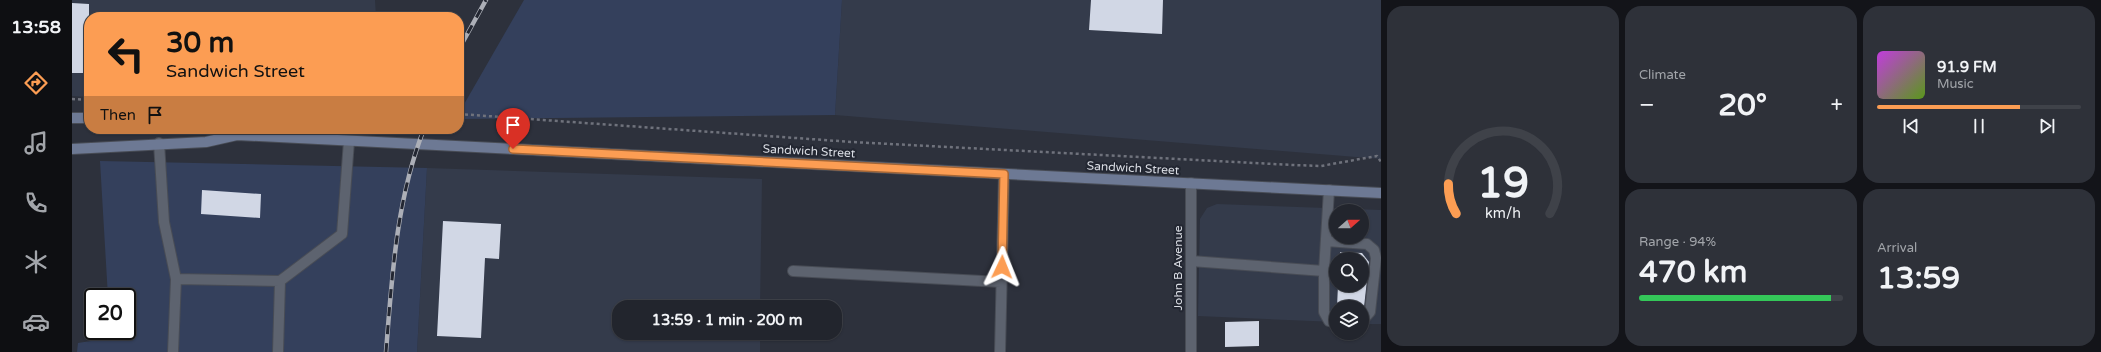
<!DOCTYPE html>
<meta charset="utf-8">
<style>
:root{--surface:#22252d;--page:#2e3139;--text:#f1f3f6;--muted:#a2a5aa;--line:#3f4249;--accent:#fc9d53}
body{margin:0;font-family:"Varela Round",sans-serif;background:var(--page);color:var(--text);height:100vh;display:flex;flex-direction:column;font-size:15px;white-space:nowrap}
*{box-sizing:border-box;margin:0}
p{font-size:13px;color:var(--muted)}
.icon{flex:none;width:22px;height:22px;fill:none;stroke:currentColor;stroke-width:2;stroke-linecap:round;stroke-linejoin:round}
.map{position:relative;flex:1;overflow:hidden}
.sheet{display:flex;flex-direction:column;gap:6px;padding:6px;background:#131419;width:720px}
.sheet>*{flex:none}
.hud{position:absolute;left:12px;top:12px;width:380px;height:122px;border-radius:16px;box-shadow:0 1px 3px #0004,0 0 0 1px var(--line);background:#fc9d53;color:#111;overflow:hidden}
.needle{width:26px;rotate:69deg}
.buttons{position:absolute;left:1257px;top:204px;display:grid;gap:8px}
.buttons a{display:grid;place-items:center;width:40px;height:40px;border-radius:50%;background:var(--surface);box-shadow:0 1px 3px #0004,0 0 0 1px var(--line);font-size:20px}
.speed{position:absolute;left:12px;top:288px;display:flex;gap:8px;font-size:20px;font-weight:700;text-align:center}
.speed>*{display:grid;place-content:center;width:52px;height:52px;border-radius:50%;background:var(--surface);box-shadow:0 1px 3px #0004,0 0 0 1px var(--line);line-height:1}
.speed .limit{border:2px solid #111;border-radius:6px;background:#fff;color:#111}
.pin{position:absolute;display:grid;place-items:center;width:34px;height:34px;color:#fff;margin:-41px -17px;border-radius:50% 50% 50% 0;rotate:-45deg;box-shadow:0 0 4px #0007}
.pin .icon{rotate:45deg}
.me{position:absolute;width:44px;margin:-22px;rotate:2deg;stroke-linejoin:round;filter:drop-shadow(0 0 3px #0008)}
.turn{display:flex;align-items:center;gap:14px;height:84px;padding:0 16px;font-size:18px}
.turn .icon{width:52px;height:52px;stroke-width:2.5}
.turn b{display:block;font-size:28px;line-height:34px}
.then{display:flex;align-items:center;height:38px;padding:0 16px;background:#0003;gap:8px;font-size:15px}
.big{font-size:30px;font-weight:800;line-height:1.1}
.sheet .widget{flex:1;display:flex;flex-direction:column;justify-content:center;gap:6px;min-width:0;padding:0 14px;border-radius:16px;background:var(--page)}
.sheet .dial{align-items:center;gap:0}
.dial svg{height:104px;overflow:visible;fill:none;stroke:var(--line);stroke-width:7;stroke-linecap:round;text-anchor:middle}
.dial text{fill:var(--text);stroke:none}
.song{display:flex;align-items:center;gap:12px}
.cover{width:48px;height:48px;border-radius:6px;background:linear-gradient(135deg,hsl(290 70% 55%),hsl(90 70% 35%))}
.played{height:4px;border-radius:2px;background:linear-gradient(90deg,var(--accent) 70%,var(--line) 70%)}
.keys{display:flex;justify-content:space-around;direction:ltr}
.heat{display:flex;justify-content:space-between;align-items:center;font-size:22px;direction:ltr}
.charge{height:6px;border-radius:3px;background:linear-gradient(90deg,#34c759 94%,var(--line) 0)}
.sheet .tiles{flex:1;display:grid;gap:6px;grid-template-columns:repeat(3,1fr)}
.widget:first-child{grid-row:span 2}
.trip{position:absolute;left:540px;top:300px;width:230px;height:40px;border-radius:16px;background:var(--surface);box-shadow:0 1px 3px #0004,0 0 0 1px var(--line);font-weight:800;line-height:40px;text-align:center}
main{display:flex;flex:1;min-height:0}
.dock{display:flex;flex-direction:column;width:72px;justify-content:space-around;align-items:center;background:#0e0f12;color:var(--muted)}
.dock .icon{width:28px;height:28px}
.dock .on{color:var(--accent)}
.dock b{font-size:18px;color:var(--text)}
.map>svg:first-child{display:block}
</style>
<main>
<nav class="dock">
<b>13:58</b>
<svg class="icon on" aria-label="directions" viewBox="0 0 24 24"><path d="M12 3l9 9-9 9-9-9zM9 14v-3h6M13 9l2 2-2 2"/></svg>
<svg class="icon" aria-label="music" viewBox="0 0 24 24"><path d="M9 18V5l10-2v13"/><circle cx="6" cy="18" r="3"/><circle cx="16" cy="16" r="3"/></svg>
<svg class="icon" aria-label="phone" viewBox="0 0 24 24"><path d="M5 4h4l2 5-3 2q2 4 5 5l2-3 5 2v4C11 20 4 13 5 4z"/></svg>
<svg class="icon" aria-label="climate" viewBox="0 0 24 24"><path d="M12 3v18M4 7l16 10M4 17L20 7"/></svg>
<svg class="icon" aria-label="car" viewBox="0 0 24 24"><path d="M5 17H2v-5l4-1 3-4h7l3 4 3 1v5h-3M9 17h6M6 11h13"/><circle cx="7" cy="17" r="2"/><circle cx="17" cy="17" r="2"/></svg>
</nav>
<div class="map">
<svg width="1309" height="352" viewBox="0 0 1309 352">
<rect width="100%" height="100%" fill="#2d313c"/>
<path fill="#343b4b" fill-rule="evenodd" d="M0,0H303L304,17H17V97L0,96Z
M770,0H1309V159L763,115Z
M355,168L690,179L688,307H547V333H688V352H345Z
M1145,204L1309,210V324H1290V307H1264V322L1126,316L1128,219L1135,208ZM1264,211H1290V237H1264ZM1264,259H1290V285H1264Z"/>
<path fill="#34405c" d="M452,0H770L763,115L387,119V113Z
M28,161L355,168L345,352H5L6,343L38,338V331H55V297H36Z"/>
<path fill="#d1d7e5" d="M1019,0H1091L1090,34L1017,30Z
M0,3L17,4V73H0Z
M130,190L189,194L188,218L129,214Z
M371,221L429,224L427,259L413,258L409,338L365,336Z
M1268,252L1290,253L1297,262L1292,307H1265L1266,285H1290V259H1268Z
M1187,321V346L1153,347V322Z"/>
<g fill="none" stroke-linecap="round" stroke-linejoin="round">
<defs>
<path id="service" d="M87,143L92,222L104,279L101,352
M1254,241L1295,244L1302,250L1304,258L1298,312L1290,321
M1119,261L1252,271L1257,190
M721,271L929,282
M1252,271V312L1257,321L1264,322
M104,279L208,281L206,352
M208,281L270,234L277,141
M928,352L932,174"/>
<path id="minor" d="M1119,183V352"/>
<path id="secondary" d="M0,118H17
M0,149L134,142L165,135L1309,193"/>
</defs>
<use href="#service" stroke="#484c55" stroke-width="12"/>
<use href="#minor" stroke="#484c55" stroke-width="12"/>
<use href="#secondary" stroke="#484c55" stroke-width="12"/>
<path stroke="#6f727c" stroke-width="2.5" stroke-dasharray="3 3" stroke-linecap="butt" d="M0,99L17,100
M387,114L780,142L1221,165L1249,166L1305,156L1309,162"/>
<use href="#service" stroke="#5d636f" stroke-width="10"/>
<use href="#minor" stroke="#5d636f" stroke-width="10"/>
<use href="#secondary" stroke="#6d7994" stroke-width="10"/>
<defs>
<path id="rail" d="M387,49L414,0
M314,352C320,277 324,200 352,129"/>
</defs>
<use href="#rail" stroke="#acafb7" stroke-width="4.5"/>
<use href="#rail" stroke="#232732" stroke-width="3" stroke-dasharray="9" stroke-linecap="butt"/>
</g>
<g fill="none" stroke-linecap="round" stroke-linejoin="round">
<defs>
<path id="route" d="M441,149L932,174L930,267"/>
</defs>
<use href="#route" stroke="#a46636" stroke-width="10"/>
<use href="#route" stroke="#fc9d53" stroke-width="7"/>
</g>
<g text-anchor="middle" stroke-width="4" stroke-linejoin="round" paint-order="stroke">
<g font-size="12" fill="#dadde4" stroke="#232732">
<text transform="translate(737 151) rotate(3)" y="4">Sandwich Street</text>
<text transform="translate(1061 168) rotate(3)" y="4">Sandwich Street</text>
<text transform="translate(1106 268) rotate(-90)" y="4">John B Avenue</text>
</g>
</g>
</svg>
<div class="buttons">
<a><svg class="needle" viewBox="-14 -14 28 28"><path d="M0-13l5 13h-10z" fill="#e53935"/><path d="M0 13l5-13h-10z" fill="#a2a5aa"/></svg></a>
<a><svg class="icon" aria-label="search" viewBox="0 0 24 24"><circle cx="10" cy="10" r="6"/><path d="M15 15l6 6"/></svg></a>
<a><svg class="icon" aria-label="layers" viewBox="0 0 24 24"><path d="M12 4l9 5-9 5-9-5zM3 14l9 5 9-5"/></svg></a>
</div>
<div class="speed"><div class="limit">20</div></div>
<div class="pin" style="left:441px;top:149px;background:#d93025"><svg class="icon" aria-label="arrive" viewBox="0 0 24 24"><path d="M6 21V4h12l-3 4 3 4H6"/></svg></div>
<svg class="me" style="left:930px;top:267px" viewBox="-20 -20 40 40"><path d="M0-17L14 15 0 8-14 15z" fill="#fc9d53" stroke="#fff" stroke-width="4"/></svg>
<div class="trip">13:59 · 1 min · 200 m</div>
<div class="hud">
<div class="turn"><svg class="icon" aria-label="left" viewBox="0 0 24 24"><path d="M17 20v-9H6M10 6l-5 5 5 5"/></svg><div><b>30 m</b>Sandwich Street</div></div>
<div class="then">Then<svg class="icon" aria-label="arrive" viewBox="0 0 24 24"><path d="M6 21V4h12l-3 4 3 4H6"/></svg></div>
</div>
</div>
<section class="sheet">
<div class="tiles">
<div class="widget dial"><svg viewBox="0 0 100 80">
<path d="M14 69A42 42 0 1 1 86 69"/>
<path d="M14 69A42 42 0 0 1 8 46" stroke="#fc9d53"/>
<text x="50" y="56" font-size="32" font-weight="700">19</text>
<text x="50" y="72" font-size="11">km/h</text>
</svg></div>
<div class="widget"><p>Climate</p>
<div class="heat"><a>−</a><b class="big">20°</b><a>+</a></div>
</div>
<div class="widget">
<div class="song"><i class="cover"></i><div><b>91.9 FM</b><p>Music</p></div></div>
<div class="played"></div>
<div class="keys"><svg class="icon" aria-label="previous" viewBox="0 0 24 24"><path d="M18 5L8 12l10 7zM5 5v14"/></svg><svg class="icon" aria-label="pause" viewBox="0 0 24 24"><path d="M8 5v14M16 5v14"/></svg><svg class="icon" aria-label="next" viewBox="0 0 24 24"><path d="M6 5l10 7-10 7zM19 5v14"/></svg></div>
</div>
<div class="widget"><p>Range · 94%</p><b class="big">470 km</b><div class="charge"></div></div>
<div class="widget"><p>Arrival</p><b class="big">13:59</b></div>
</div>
</section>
</main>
